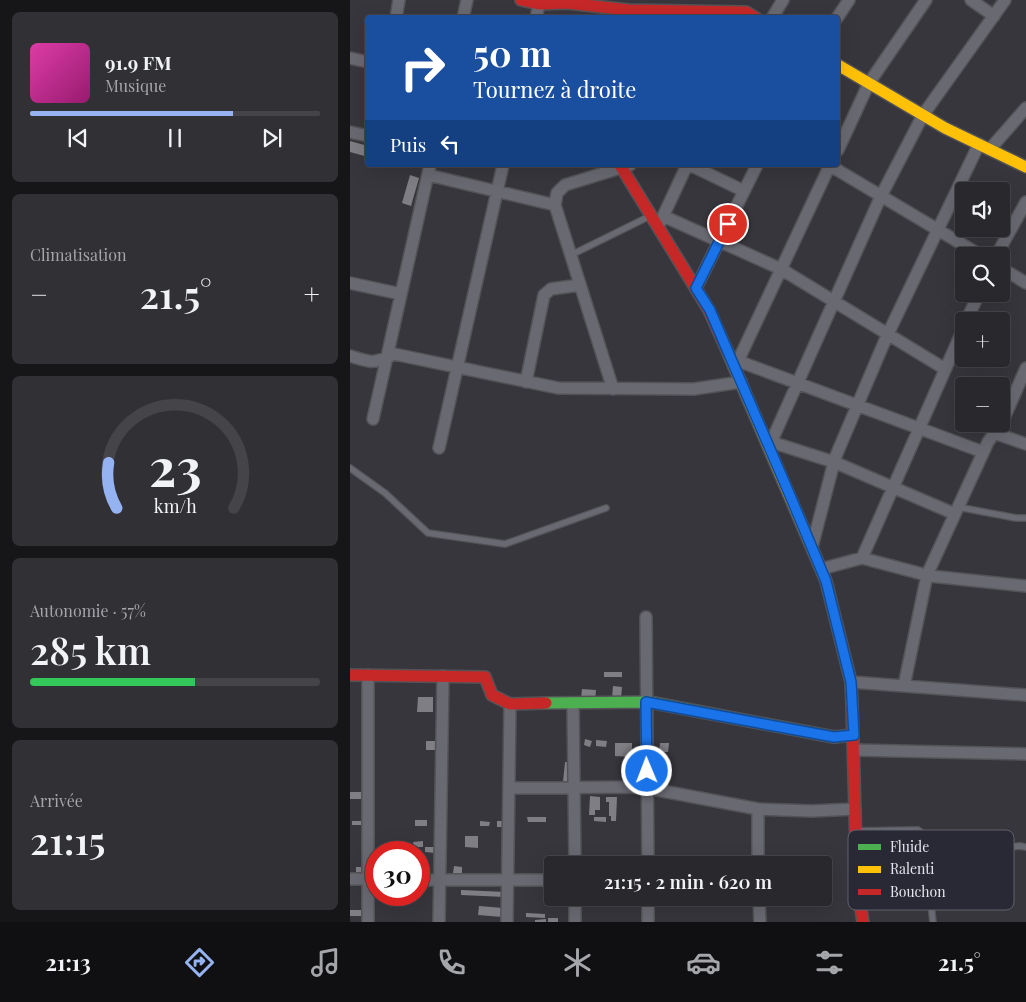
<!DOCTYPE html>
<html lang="fr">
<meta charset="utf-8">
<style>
:root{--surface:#28282d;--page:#303035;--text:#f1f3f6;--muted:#a5a6aa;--line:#444449;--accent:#95b2f1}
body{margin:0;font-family:"Playfair Display",serif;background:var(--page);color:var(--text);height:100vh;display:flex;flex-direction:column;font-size:19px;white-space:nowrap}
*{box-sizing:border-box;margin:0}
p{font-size:16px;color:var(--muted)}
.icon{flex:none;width:28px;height:28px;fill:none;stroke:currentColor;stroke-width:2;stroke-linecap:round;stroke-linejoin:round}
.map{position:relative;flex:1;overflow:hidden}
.panel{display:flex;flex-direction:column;gap:12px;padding:12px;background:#161619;width:350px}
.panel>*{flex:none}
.banner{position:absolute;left:15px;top:15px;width:475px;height:152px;border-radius:5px;box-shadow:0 5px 20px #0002,0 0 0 1px var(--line);background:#1a4fa0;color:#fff;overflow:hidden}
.fabs{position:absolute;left:605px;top:182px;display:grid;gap:10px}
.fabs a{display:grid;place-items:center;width:55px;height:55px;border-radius:5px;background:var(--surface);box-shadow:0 5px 20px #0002,0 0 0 1px var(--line);font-size:25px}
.speed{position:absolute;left:15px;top:841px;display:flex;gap:10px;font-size:25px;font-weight:700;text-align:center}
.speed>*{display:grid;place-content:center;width:65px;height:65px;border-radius:50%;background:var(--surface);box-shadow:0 5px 20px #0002,0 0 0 1px var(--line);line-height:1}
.speed .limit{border:8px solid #d22;background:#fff;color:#111}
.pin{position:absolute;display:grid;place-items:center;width:42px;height:42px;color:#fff;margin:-21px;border:2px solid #fff;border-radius:50%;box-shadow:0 1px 5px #0007}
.me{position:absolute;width:55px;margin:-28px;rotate:359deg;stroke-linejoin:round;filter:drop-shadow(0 0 4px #0008)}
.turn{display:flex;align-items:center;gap:18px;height:105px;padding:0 25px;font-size:22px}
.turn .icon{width:65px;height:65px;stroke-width:2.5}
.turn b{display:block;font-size:35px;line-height:42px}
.then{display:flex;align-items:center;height:48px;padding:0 25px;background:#0003;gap:10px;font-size:19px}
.big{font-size:38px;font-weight:600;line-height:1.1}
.panel .widget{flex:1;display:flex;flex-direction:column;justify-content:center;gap:8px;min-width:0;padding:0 18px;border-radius:8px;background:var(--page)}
.panel .dial{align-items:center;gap:0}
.dial svg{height:130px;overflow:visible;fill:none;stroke:var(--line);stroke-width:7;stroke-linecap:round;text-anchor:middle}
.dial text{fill:var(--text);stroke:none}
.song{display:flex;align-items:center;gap:15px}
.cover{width:60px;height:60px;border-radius:8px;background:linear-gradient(135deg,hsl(320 70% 55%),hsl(320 70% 35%))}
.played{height:5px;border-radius:2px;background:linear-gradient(90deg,var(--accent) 70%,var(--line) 70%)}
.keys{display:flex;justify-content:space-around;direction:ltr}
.heat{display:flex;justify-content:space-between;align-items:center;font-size:28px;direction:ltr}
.charge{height:8px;border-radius:4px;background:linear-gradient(90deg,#34c759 57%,var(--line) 0)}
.trip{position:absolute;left:194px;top:856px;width:288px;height:50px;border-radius:5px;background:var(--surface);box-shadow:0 5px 20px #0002,0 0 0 1px var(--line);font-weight:600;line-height:50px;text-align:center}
.dock{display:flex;height:80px;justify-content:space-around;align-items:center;background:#101012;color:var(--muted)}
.dock .icon{width:35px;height:35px}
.dock .selected{color:var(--accent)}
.dock b{font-size:22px;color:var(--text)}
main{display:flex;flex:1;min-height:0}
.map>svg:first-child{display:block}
</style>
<main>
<section class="panel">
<div class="widget">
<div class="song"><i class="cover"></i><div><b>91.9 FM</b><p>Musique</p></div></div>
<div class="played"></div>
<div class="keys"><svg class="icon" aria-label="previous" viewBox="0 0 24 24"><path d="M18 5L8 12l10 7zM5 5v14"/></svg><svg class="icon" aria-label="pause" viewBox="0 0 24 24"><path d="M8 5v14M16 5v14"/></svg><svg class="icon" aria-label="next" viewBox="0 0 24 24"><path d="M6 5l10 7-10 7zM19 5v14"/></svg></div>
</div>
<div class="widget"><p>Climatisation</p>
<div class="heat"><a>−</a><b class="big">21.5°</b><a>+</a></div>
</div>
<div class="widget dial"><svg viewBox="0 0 100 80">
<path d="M14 69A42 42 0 1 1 86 69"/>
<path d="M14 69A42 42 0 0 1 9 41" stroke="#95b2f1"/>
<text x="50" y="56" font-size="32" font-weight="700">23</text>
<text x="50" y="72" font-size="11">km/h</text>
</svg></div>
<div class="widget"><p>Autonomie · 57%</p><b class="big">285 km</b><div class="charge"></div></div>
<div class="widget"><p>Arrivée</p><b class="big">21:15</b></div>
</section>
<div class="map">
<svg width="676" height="922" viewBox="0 0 676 922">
<rect width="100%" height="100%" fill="#36363c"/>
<path fill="#7e7e84" d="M0,141L18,146V157L0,152Z
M60,175L69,178L61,206L52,203Z
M254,672H272V677H254Z
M263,686L272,687L271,699L262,698Z
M232,689L246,690L245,700L231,699Z
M68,697H83V712H67Z
M235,739L242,741L240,747L234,745Z
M246,740L257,741L256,747L246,746Z
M76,741H87V750H76Z
M265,743H282V757L265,756Z
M310,743H319L318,752H309Z
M215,762L224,763L222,783L213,782Z
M0,792H15L14,799H0Z
M240,796L250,797V810H245V815H239Z
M256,797H267L266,821H261V816H259V802H256Z
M177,817H196V822H178Z
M244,817H256V822L244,821Z
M65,820H77V826H65Z
M2,821H16V825H2Z
M130,821L140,822L139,826H130Z
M147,821H156V827H147Z
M115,836H128V848L115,847Z
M73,841V847H64L63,842Z
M36,846H51V852H36Z
M75,847H85V853L75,852Z
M104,866L112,867V874L103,873Z
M6,867H15V874H6Z
M111,890L156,892L155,897L111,895Z
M129,906L153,908L152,917L128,915Z
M0,910H13V916H0Z
M176,913L195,914V918L176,917Z
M198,918H208V922H198Z
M196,919V922H185V920Z"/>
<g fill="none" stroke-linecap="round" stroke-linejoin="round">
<defs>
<path id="lane" d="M221,255L300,216
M0,468L35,493L78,533L155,544L256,508
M608,507L666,518H676
M506,831L568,830L573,834L583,922
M576,853L670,846L676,847"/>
<path id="street" d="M621,0L644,16
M46,18L49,0
M113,18L117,0
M186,18L189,4
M422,18L433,0
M487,18L499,0
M0,58L18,62
M0,132L18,136
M640,149L676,108
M488,150L519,83L576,0
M340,165L394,191
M479,165L632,256
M78,175L205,205
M313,216L431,269L595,369
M310,223L337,165
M646,256L676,202
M651,268L676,283
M0,283L51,294
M346,288L407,165
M616,321L629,294
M0,356C21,363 24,364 44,354L208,388L344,389L391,382
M388,361L633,452
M384,367L388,361L480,165
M176,382L194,295L201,289L230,285
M263,389L205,205L207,193L215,185L280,165
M23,419L80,165
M644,433L676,444
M421,442L484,462L605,514
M419,447L531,196L573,115L655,0
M89,448L153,165
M462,547L485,458L536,338L629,144
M512,558L614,327
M471,569L512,558L580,576L676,586
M296,617L298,865
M501,682L676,695
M554,686L577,575L638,442L652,423L676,368
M223,703L225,865
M504,750L676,754
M159,788L291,787L408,809
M408,865V809L462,811L505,809
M0,879H26
M69,880H202
M298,898V922
M409,898L410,922
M18,922V675
M89,922L93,676
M157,922L160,704
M225,922V898"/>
<path id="fast" d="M196,703L299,702L484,737L503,735"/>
<path id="slow" d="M488,65L595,128L676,167
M379,355L476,581L501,682L502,705"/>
<path id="jam" d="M171,0L189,4L217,3L279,10L396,12L406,18
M270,165L359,310L379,355
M0,675L135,677L142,695L160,704L196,703
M502,705L507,883L513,922"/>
</defs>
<use href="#lane" stroke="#535357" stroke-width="8"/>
<use href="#street" stroke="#535357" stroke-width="14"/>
<use href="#fast" stroke="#535357" stroke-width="14"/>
<use href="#slow" stroke="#535357" stroke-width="14"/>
<use href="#jam" stroke="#535357" stroke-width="14"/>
<use href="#lane" stroke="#696972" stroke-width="5.5"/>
<use href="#street" stroke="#696972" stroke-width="11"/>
<use href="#fast" stroke="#4caf50" stroke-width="11"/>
<use href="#slow" stroke="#ffc107" stroke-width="11"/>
<use href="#jam" stroke="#c62828" stroke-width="11"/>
</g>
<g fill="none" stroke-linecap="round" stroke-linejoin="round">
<defs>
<path id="route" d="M297,771L296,702L484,737L504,735L501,682L476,581L439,493L360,310L346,288L378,224"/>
</defs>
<use href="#route" stroke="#114b97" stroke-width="12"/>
<use href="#route" stroke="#1a73e8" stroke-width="9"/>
</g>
<rect x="498" y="830" width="166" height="80" rx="8" fill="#292936" stroke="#61616d" stroke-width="1"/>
<rect x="508" y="844" width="23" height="6" fill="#4caf50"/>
<rect x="508" y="866" width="23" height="7" fill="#ffc107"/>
<rect x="508" y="889" width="23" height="6" fill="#c62828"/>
<g font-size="14" fill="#e4e4ed">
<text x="540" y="852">Fluide</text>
<text x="540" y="874">Ralenti</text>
<text x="540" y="897">Bouchon</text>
</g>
</svg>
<div class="fabs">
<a><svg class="icon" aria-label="sound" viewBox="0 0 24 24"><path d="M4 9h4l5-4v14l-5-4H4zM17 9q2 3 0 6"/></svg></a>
<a><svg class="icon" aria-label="search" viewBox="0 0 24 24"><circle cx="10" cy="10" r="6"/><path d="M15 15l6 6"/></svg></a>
<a>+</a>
<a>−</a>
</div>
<div class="speed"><div class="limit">30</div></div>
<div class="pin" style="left:378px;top:224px;background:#d93025"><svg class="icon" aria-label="arrive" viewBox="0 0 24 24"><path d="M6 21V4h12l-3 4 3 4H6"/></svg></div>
<svg class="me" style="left:297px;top:771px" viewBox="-20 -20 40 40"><circle r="17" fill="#1a73e8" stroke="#fff" stroke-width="3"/><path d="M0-11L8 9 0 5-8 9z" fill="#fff"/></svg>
<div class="trip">21:15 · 2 min · 620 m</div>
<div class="banner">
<div class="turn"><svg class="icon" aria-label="right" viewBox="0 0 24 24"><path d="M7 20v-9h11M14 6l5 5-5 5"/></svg><div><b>50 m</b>Tournez à droite</div></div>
<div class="then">Puis<svg class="icon" aria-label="left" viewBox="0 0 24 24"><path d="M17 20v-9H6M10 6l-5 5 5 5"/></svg></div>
</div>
</div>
</main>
<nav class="dock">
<b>21:13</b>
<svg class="icon selected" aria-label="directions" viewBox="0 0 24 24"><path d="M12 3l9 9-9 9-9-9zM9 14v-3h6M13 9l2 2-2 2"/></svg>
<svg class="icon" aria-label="music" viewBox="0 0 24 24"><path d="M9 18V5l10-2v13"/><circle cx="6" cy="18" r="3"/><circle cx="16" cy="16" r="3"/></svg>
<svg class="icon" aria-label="phone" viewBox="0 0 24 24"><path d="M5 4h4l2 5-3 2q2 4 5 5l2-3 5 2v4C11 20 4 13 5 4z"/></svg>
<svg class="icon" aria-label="climate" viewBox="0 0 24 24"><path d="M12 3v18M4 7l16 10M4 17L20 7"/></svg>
<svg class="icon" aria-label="car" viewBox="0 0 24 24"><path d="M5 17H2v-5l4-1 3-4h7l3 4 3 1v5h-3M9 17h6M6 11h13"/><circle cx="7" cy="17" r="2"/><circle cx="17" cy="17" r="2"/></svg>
<svg class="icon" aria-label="filters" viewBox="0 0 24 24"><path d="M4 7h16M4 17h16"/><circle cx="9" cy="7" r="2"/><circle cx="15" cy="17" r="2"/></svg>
<b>21.5°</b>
</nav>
